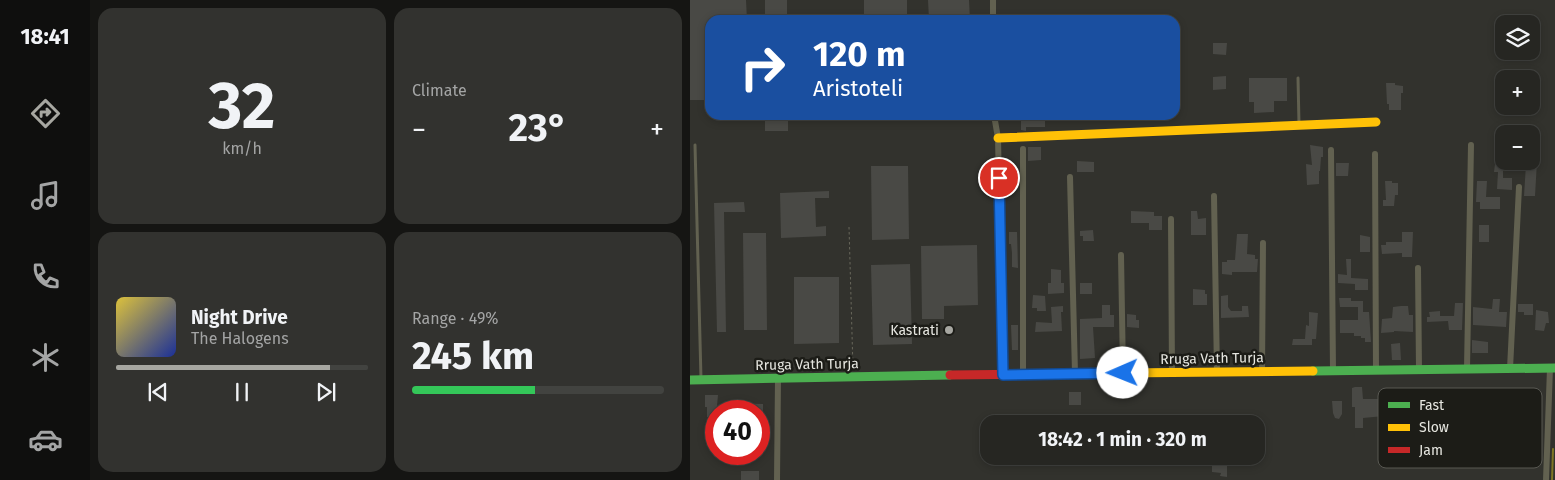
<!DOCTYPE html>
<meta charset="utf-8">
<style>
:root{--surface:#262622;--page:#32322f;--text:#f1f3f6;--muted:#a4a5a5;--line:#424340;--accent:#a7a7a1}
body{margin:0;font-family:"Fira Sans",sans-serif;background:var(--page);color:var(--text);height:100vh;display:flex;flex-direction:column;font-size:19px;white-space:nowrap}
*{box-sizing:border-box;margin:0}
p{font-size:16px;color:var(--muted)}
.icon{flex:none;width:28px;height:28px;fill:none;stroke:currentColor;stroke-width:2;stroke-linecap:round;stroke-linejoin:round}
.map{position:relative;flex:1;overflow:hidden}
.sheet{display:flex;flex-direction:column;gap:8px;padding:8px;background:#151513;width:600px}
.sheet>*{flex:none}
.banner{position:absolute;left:15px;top:15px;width:475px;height:105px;border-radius:15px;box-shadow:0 2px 8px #0003,0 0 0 1px var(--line);background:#1a4fa0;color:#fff;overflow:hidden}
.buttons{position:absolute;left:805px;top:15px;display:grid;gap:10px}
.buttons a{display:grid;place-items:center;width:45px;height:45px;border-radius:10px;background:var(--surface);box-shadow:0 2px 8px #0003,0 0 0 1px var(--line);font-size:25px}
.speed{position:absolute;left:15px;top:400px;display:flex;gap:10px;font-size:25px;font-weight:700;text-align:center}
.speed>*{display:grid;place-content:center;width:65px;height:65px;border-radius:50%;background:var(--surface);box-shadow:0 2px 8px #0003,0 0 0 1px var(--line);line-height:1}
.speed .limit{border:8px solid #d22;background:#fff;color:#111}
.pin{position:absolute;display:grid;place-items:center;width:42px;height:42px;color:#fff;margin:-21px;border:2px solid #fff;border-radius:50%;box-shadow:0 1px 5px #0007}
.me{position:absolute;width:55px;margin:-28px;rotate:269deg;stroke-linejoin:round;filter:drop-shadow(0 0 4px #0008)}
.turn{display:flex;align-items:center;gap:18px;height:105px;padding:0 25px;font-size:22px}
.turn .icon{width:65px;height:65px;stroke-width:2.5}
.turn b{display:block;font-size:35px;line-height:42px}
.big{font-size:38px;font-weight:700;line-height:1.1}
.sheet .tile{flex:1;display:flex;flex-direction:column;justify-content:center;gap:8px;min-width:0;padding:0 18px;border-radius:15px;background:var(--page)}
.sheet .dial{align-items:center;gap:0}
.dial b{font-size:65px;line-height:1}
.song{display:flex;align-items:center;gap:15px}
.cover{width:60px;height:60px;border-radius:8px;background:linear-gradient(135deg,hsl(50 70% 55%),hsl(230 70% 35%))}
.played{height:5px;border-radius:2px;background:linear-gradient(90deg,var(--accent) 85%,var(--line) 85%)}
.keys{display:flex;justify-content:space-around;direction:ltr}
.heat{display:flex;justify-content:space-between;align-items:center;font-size:28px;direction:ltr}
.charge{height:8px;border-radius:4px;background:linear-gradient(90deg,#34c759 49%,var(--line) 0)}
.sheet .tiles{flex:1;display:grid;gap:8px;grid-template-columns:repeat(2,1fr)}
.trip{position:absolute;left:290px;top:415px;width:285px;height:50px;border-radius:15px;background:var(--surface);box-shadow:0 2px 8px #0003,0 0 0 1px var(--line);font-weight:700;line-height:50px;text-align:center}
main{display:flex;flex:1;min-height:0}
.menu{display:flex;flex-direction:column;width:90px;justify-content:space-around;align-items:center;background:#0f0f0e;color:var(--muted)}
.menu .icon{width:35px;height:35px}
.menu .active{color:var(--accent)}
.menu b{font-size:22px;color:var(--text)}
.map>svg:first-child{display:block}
</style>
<main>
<nav class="menu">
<b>18:41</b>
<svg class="icon active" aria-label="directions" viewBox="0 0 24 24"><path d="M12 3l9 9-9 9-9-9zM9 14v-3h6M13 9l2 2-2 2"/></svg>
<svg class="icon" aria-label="music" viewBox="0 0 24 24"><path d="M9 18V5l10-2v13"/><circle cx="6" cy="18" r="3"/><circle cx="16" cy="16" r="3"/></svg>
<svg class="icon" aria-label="phone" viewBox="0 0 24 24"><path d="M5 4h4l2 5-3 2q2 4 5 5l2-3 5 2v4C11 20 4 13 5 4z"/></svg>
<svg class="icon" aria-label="climate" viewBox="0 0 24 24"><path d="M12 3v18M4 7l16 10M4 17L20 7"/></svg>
<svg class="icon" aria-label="car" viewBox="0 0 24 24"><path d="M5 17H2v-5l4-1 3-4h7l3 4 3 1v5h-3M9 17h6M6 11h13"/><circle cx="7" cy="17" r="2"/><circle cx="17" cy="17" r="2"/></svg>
</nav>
<section class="sheet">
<div class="tiles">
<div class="tile dial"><b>32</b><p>km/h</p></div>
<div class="tile"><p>Climate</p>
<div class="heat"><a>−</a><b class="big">23°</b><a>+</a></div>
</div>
<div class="tile">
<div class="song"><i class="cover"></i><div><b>Night Drive</b><p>The Halogens</p></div></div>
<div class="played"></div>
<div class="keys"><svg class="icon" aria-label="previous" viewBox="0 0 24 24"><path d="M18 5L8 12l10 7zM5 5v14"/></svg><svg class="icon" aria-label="pause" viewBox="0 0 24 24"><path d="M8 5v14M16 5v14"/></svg><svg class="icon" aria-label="next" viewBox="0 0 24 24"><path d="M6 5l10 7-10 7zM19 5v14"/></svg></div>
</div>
<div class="tile"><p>Range · 49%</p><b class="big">245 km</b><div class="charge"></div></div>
</div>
</section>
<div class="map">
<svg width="865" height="480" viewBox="0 0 865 480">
<rect width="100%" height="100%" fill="#32322d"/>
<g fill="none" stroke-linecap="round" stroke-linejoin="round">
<path stroke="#7e7524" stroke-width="2" d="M862,480L863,449"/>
</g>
<path fill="#494945" d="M0,0H56L57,20H20V100H0Z
M75,0H97V20H75Z
M174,0H217V20H174Z
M238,0H279L280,20H239Z
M523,43H537L536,55L523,54Z
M536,76V89L523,90V77Z
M559,78H597V101H584V112L564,113V102H559Z
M696,83H705V85L713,86V93H711V110H699V104H697Z
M75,115H98V131H75Z
M331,115H351V117H355V127H336V131L331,130Z
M841,144H848L845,196H834L836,164H841Z
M620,145L633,147V157H631L630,171H629V184L617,185L616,164L622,165Z
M338,147H351V160L338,161Z
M387,161L404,162V172H387Z
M646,163H659L658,176H646Z
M805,164H813V178H822V190L807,189L808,172H804Z
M181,166H218L219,239L182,240Z
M695,181H702V183H708V195H705L704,206H693V200H696Z
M787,181H797L796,197H810V209H790V202H786Z
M139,191V198H125L126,227L136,226V236L91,238L90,193Z
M54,202L55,212H34L36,332H27L24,203Z
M441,211L464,212V216H472V230H459V223H441Z
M501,211H507L508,219L516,218V235H501Z
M789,225H799V242H789Z
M403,230L404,241H393V236H390V231Z
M319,232H327L328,268L322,267V253L321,244H319Z
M712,232H723L722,257H712V253L692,254L691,245H696V242H712Z
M53,233H76L77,330H54Z
M547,234H558L557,254L565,255V259H568L567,272H542V275L532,274V262H537V260H545Z
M670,235L680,237V252H670Z
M287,245L288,305L254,306V319H232L231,246Z
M656,259H661V278L678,279V290H665V284L648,283V274L657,275Z
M220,264L222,344L183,345L181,265Z
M361,269L371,270V283H374V293L358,294V283H361Z
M104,277H149V343L104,344Z
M390,283H402V294H390Z
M503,289L515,290V294H517V305H503Z
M343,295L355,296L356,311H347V308H342Z
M538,295V307L541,311H552V306H558L559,317L531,318V296Z
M649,298H661V301H673V312H679L681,342H675V338H671V336H664V333H650V320H668V307H650Z
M803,299H810L809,312H817L816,327L783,325V307L802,309Z
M765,303H773L772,330H759L758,321L737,322V317H740L739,312L750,311V316H764Z
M828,304H843V315H834V312H828Z
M412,305H420V315H424V327H403L405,358L390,359V319L412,318Z
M373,306V312H371L372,331L345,332L346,322L362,323L361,307Z
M711,306H718L719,315H723V332L704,331V332L691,333L692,319L702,318L703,307Z
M846,310L858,312L859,323H856L854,331L845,330Z
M619,312L628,313L626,339H622V345H602L603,339H615L616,325L619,326Z
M437,314L446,315V320H449V328L437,327Z
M321,325H328V350H322Z
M782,340L798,342V353H782Z
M710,343L711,360H702L701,344Z
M665,387H672L673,399H691V402H694V416L673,418V428H665V407H662V388Z
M379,392H391V405H379Z
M15,395H28L26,417H17V407H15Z
M642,401H652V414L649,419L645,418L643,413Z
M38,403L73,404V411H39Z
M522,462L537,463V477L530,476L531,473L522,472Z
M51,471H69V480H51Z"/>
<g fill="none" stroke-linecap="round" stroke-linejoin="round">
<path stroke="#68675b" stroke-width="1" stroke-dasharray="2.5 2.5" stroke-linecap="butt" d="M159,227L163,369"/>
<path stroke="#626150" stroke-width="3" d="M608,78L609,124
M5,145L11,379"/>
<path stroke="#626150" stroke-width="6" d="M303,0V20
M304,115L308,138L313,375
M333,149V375
M641,150L643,371
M685,154L686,370
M380,177L385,373
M524,196L527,372
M481,219L482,373
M431,255L433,373
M728,268L729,370
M777,368L781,145
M820,369L829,187
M572,372L573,243
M87,480L88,378
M856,480L860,368"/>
<path stroke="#4caf50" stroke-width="9" d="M623,371L865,368
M0,380L260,375"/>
<path stroke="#ffc107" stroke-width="9" d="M308,138L686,122
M432,373L623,371"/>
<path stroke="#c62828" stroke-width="9" d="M260,375L432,373"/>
</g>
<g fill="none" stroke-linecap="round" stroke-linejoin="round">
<defs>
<path id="route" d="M309,178L313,375L433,373"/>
</defs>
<use href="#route" stroke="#114b97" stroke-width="12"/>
<use href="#route" stroke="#1a73e8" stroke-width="9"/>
</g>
<circle fill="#a7a7a1" stroke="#1c1c17" stroke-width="2" cx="259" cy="330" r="5"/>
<g text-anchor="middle" stroke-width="5" stroke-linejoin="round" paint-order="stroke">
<g font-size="14" fill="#e6e6e0" stroke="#1c1c17" text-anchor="end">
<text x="249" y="335">Kastrati</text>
</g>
<g font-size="14" fill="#e6e6e0" stroke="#1c1c17">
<text transform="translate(522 358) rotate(-1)" y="5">Rruga Vath Turja</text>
<text transform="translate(117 364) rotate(-1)" y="5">Rruga Vath Turja</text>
</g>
</g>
<rect x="688" y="388" width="164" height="80" rx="8" fill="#1c1c17" stroke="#595953" stroke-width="1"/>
<rect x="698" y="402" width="22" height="6" fill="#4caf50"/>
<rect x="698" y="424" width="22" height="7" fill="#ffc107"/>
<rect x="698" y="447" width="22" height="6" fill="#c62828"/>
<g font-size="14" fill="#e6e6e0">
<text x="729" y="410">Fast</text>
<text x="729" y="432">Slow</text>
<text x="729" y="455">Jam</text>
</g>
</svg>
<div class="buttons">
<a><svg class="icon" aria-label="layers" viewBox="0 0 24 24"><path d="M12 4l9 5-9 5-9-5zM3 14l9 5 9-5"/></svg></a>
<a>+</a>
<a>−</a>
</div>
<div class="speed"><div class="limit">40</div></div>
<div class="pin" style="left:309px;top:178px;background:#d93025"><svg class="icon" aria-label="arrive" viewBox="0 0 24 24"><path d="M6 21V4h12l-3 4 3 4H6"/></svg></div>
<svg class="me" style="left:433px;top:373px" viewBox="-20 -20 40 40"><circle r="19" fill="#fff"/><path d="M0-13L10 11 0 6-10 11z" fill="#1a73e8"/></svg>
<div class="trip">18:42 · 1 min · 320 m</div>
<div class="banner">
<div class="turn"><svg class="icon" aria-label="right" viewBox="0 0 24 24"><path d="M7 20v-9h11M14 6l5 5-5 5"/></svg><div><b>120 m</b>Aristoteli</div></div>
</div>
</div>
</main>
